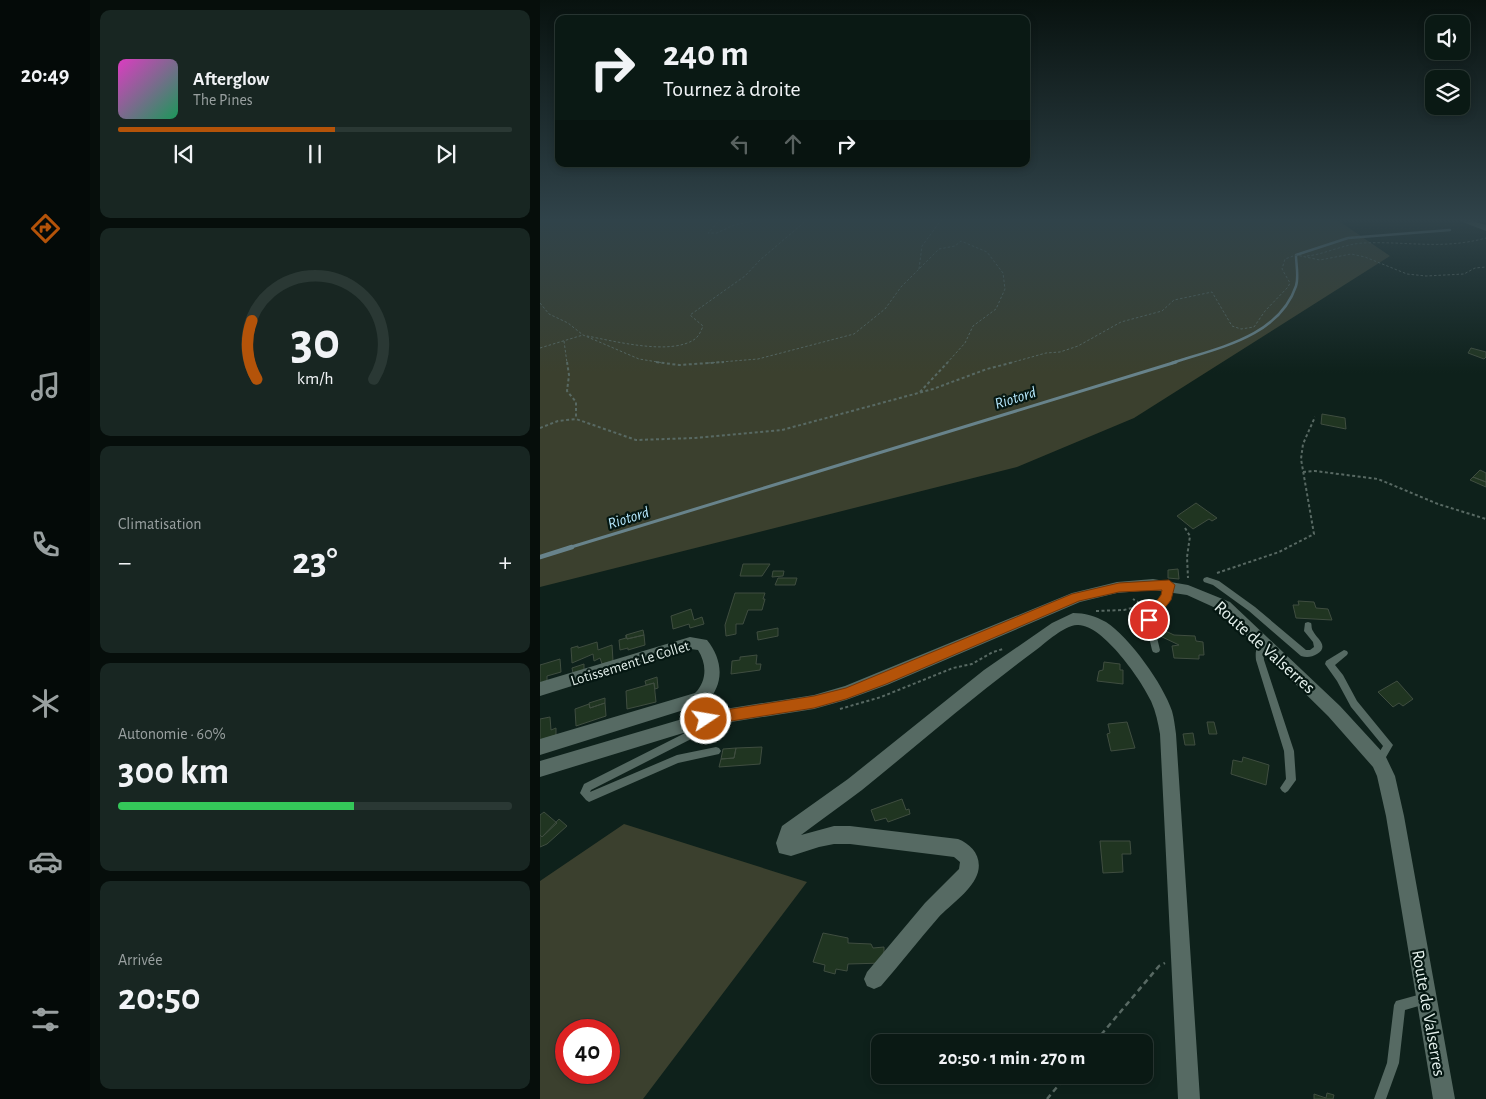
<!DOCTYPE html>
<html lang="fr">
<meta charset="utf-8">
<style>
:root{--surface:#0a1914;--page:#182622;--text:#f1f3f6;--muted:#99a0a0;--line:#2a3834;--accent:#b45309}
body{margin:0;font-family:"Alegreya Sans",sans-serif;background:var(--page);color:var(--text);height:100vh;display:flex;flex-direction:column;font-size:19px;white-space:nowrap}
*{box-sizing:border-box;margin:0}
p{font-size:16px;color:var(--muted)}
.icon{flex:none;width:28px;height:28px;fill:none;stroke:currentColor;stroke-width:2;stroke-linecap:round;stroke-linejoin:round}
.map{position:relative;flex:1;overflow:hidden}
.drawer{display:flex;flex-direction:column;gap:10px;padding:10px;background:#060e0b;width:450px}
.drawer>*{flex:none}
.top-card{position:absolute;left:15px;top:15px;width:475px;height:152px;border-radius:10px;box-shadow:0 2px 8px #0003,0 0 0 1px var(--line);background:#0a1914;color:var(--text);overflow:hidden}
.tools{position:absolute;left:885px;top:15px;display:grid;gap:10px}
.tools a{display:grid;place-items:center;width:45px;height:45px;border-radius:10px;background:var(--surface);box-shadow:0 2px 8px #0003,0 0 0 1px var(--line);font-size:25px}
.speed{position:absolute;left:15px;top:1019px;display:flex;gap:10px;font-size:25px;font-weight:700;text-align:center}
.speed>*{display:grid;place-content:center;width:65px;height:65px;border-radius:50%;background:var(--surface);box-shadow:0 2px 8px #0003,0 0 0 1px var(--line);line-height:1}
.speed .limit{border:8px solid #d22;background:#fff;color:#111}
.pin{position:absolute;display:grid;place-items:center;width:42px;height:42px;color:#fff;margin:-21px;border:2px solid #fff;border-radius:50%;box-shadow:0 1px 5px #0007}
.me{position:absolute;width:55px;margin:-28px;rotate:78deg;stroke-linejoin:round;filter:drop-shadow(0 0 4px #0008)}
.turn{display:flex;align-items:center;gap:18px;height:105px;padding:0 25px;font-size:22px}
.turn .icon{width:65px;height:65px;stroke-width:2.5}
.turn b{display:block;font-size:35px;line-height:42px}
.lanes{display:flex;align-items:center;height:48px;padding:0 25px;background:#0003;justify-content:center;gap:25px;direction:ltr}
.lanes .off{opacity:.35}
.big{font-size:38px;font-weight:700;line-height:1.1}
.drawer .tile{flex:1;display:flex;flex-direction:column;justify-content:center;gap:8px;min-width:0;padding:0 18px;border-radius:10px;background:var(--page)}
.drawer .dial{align-items:center;gap:0}
.dial svg{height:130px;overflow:visible;fill:none;stroke:var(--line);stroke-width:7;stroke-linecap:round;text-anchor:middle}
.dial text{fill:var(--text);stroke:none}
.song{display:flex;align-items:center;gap:15px}
.cover{width:60px;height:60px;border-radius:8px;background:linear-gradient(135deg,hsl(310 70% 55%),hsl(150 70% 35%))}
.played{height:5px;border-radius:2px;background:linear-gradient(90deg,var(--accent) 55%,var(--line) 55%)}
.keys{display:flex;justify-content:space-around;direction:ltr}
.heat{display:flex;justify-content:space-between;align-items:center;font-size:28px;direction:ltr}
.charge{height:8px;border-radius:4px;background:linear-gradient(90deg,#34c759 60%,var(--line) 0)}
.trip{position:absolute;left:331px;top:1034px;width:282px;height:50px;border-radius:10px;background:var(--surface);box-shadow:0 2px 8px #0003,0 0 0 1px var(--line);font-weight:700;line-height:50px;text-align:center}
main{display:flex;flex:1;min-height:0}
.tabs{display:flex;flex-direction:column;width:90px;justify-content:space-around;align-items:center;background:#040a08;color:var(--muted)}
.tabs .icon{width:35px;height:35px}
.tabs .on{color:var(--accent)}
.tabs b{font-size:22px;color:var(--text)}
.map>svg:first-child{display:block}
</style>
<main>
<nav class="tabs">
<b>20:49</b>
<svg class="icon on" aria-label="directions" viewBox="0 0 24 24"><path d="M12 3l9 9-9 9-9-9zM9 14v-3h6M13 9l2 2-2 2"/></svg>
<svg class="icon" aria-label="music" viewBox="0 0 24 24"><path d="M9 18V5l10-2v13"/><circle cx="6" cy="18" r="3"/><circle cx="16" cy="16" r="3"/></svg>
<svg class="icon" aria-label="phone" viewBox="0 0 24 24"><path d="M5 4h4l2 5-3 2q2 4 5 5l2-3 5 2v4C11 20 4 13 5 4z"/></svg>
<svg class="icon" aria-label="climate" viewBox="0 0 24 24"><path d="M12 3v18M4 7l16 10M4 17L20 7"/></svg>
<svg class="icon" aria-label="car" viewBox="0 0 24 24"><path d="M5 17H2v-5l4-1 3-4h7l3 4 3 1v5h-3M9 17h6M6 11h13"/><circle cx="7" cy="17" r="2"/><circle cx="17" cy="17" r="2"/></svg>
<svg class="icon" aria-label="filters" viewBox="0 0 24 24"><path d="M4 7h16M4 17h16"/><circle cx="9" cy="7" r="2"/><circle cx="15" cy="17" r="2"/></svg>
</nav>
<section class="drawer">
<div class="tile">
<div class="song"><i class="cover"></i><div><b>Afterglow</b><p>The Pines</p></div></div>
<div class="played"></div>
<div class="keys"><svg class="icon" aria-label="previous" viewBox="0 0 24 24"><path d="M18 5L8 12l10 7zM5 5v14"/></svg><svg class="icon" aria-label="pause" viewBox="0 0 24 24"><path d="M8 5v14M16 5v14"/></svg><svg class="icon" aria-label="next" viewBox="0 0 24 24"><path d="M6 5l10 7-10 7zM19 5v14"/></svg></div>
</div>
<div class="tile dial"><svg viewBox="0 0 100 80">
<path d="M14 69A42 42 0 1 1 86 69"/>
<path d="M14 69A42 42 0 0 1 11 33" stroke="#b45309"/>
<text x="50" y="56" font-size="32" font-weight="700">30</text>
<text x="50" y="72" font-size="11">km/h</text>
</svg></div>
<div class="tile"><p>Climatisation</p>
<div class="heat"><a>−</a><b class="big">23°</b><a>+</a></div>
</div>
<div class="tile"><p>Autonomie · 60%</p><b class="big">300 km</b><div class="charge"></div></div>
<div class="tile"><p>Arrivée</p><b class="big">20:50</b></div>
</section>
<div class="map">
<svg width="946" height="1099" viewBox="0 0 946 1099">
<rect width="100%" height="100%" fill="#0e211b"/>
<path fill="#3b402e" fill-rule="evenodd" d="M0,219H796L850,256L594,418L477,467L0,587Z
M84,824L267,882L103,1099H0V881ZM26,1030H69V1072H26Z"/>
<g fill="none" stroke-linecap="round" stroke-linejoin="round">
<path stroke="#68838b" stroke-width="2.5" d="M632,363C677,348 739,337 756,286C759,277 756,264 756,255L808,238L910,230"/>
<path stroke="#68838b" stroke-width="3" d="M28,548L636,362"/>
<path stroke="#68838b" stroke-width="4.5" d="M0,557L32,547"/>
</g>
<path fill="#203521" stroke="#3f4d40" d="M931,348L946,352V357L944,359L928,353Z
M782,414L805,418L806,429L781,424Z
M940,470L946,473V482L933,477Z
M933,477L946,482V487L930,480Z
M656,503L677,518L672,521L669,519L653,529L637,516Z
M203,564H230L222,576H200Z
M638,569L639,579L628,578V570Z
M233,571H244L243,576L232,577Z
M238,578H257L255,585H235Z
M195,593H225L223,599H225L222,610H208L203,624H196V634L186,636L185,625Z
M758,601L774,602L776,608L788,609L792,620L756,618L753,605H759Z
M151,609L154,620L162,617L164,624L150,628L149,624L133,629L131,616Z
M238,628V636L218,640L217,632Z
M619,628L634,635L655,636L656,641L663,642L664,655H659V659L634,658L632,646L639,645L616,634Z
M103,630L104,635L87,639L86,635Z
M86,635L87,639L104,635L105,645L88,650V648L80,650L79,640L86,638Z
M57,642L58,650L72,645L73,661L62,664L60,658L54,661L53,654L32,663L31,648L38,646V648Z
M217,655L216,664H221L220,670L191,674L192,661L200,660V657Z
M20,659L21,672L7,676V681L0,684V665Z
M564,662L580,664V670H583V684L557,681L559,671L563,670Z
M44,664V670L33,673L32,668Z
M117,677L118,688L115,689L114,683L106,685L105,681Z
M857,681L873,699L863,706L859,703L853,707L838,692Z
M114,683L116,702L87,709L86,691Z
M65,698V703L50,708L49,703Z
M65,703L66,716L36,726L35,709L49,704L50,708Z
M10,717L11,730L16,728V735L0,740V719Z
M587,722L595,748L571,751L567,734L570,733L568,724Z
M667,722H674L677,734H669Z
M653,733L655,745H645L643,734Z
M222,747L220,764L179,767L181,759L194,758L196,748Z
M196,748L194,758L181,759L183,749Z
M703,757L729,765L726,785L691,774L693,760L702,762Z
M362,799L366,810L369,809L370,814L348,822L346,818L335,821L331,810Z
M4,812L17,823L2,837L0,835V815Z
M19,819L27,826L7,844L0,847V835L2,837Z
M560,841H590L591,854H582L583,872L563,873Z
M283,933L308,938V943L331,944L333,948L344,947V963L308,964L307,971L296,969L295,974L284,971L285,965L273,962Z
M787,1093L794,1095L793,1099H774V1094L786,1098Z"/>
<g fill="none" stroke-linecap="round" stroke-linejoin="round">
<path stroke="#586963" stroke-width="1" stroke-dasharray="2.5 2" stroke-linecap="butt" d="M181,219L168,233H177L194,225L221,219
M767,256C786,254 804,244 823,243C867,241 902,250 946,238
M379,269L382,246L402,219
M0,303L9,314L28,323L43,335L99,359L124,363
M47,336C74,341 131,356 155,339C159,336 161,331 163,326L150,315L205,276L220,260L268,219
M24,341L27,363
M0,348L43,335
M168,363L218,359L314,334L345,309L361,287L399,249L415,246L421,241L447,252L463,273L465,289L456,309L433,326L425,343L407,363
M470,363L506,353L520,352L538,346L581,322L622,311L634,300L672,292L692,326L701,329L714,327L725,311L748,287L750,283L742,269L745,259L756,255L780,260L811,254L825,257L867,274L886,276L924,274L935,268L946,267"/>
<path stroke="#586963" stroke-width="2" stroke-dasharray="3 2.5" stroke-linecap="butt" d="M27,362L29,375L27,391L36,402V419
M116,362L139,365L184,362
M380,392L408,362
M0,428L18,421L36,419L96,440L155,438L242,430L393,389L447,369L474,362
M763,472L775,471L838,479L898,504L946,519
M645,528L650,536L647,557L648,578
M677,573L739,552L774,534L761,459L763,444L775,417
M556,611L584,610L596,607L598,602L593,599
M300,709L341,697L413,668L432,664L453,652L463,649"/>
<path stroke="#586963" stroke-width="2.5" stroke-dasharray="5.5 4" stroke-linecap="butt" d="M555,1042L619,966L625,963
M507,1099L527,1075"/>
<path fill="#566a63" fill-rule="evenodd" d="M667,577L679,581L715,607L766,650H770L774,647L773,642L764,631L765,623L768,622L771,623C772,625 771,628 773,631C776,638 790,646 777,654C772,657 767,658 761,656L709,611L673,585L664,582L663,580L664,578Z
M629,582L632,583C635,597 621,609 613,621L620,650L619,652L616,653L613,652L612,650L605,620L623,595L626,583Z
M726,642L729,643L730,645L723,652L724,660L754,751L756,780L748,791L745,793L742,791L740,788L746,779L744,751L716,660C715,650 716,645 726,642Z
M804,650L807,651L808,653L807,655L795,665L803,675L817,701L853,745L842,764L839,765L836,764L834,761L843,746L811,707L797,681L785,664L786,661Z
M166,715L169,716C173,725 167,729 161,734L51,790L50,792L137,755L176,747L179,748L181,751L179,754L138,763L49,802L46,800L40,793L44,784L155,728L161,722L163,716Z
M885,993L889,995L891,999L889,1003L865,1010L859,1063L846,1099H834L847,1063L854,1005L856,1001Z"/>
<path fill="#566a63" fill-rule="evenodd" d="M533,613C545,613 555,616 566,622C590,638 623,684 632,711C634,718 635,727 636,734L660,1099H638L620,734C618,723 616,712 611,701C602,681 562,623 537,625C523,626 507,642 496,650C436,694 380,743 322,790C302,805 281,820 261,835L294,826H310L418,839C431,844 442,856 438,872C433,890 411,904 398,918C379,940 360,964 341,986L334,989L327,986L324,979L327,972L385,903L419,869L420,862L414,857L310,844H294L279,847L251,856L239,853L236,843L242,826L308,779L444,670L512,623Z
M150,637L167,640C183,660 185,684 166,703L0,755V739L155,693C167,681 167,664 158,650L150,649L0,696V682Z"/>
<path fill="#566a63" fill-rule="evenodd" d="M915,219H926L946,225V231Z
M613,579L648,585L690,602L800,706L845,755L855,776L864,816L915,1099H893L846,816L837,776L833,767L788,716L680,610L647,595L613,590L577,593L540,602L347,685L306,700L274,709L166,726L0,777V761L166,712L274,695L305,686L532,593L577,582Z"/>
</g>
<linearGradient id="sky" x2="0" y2="1"><stop stop-color="#08120f"/><stop offset="0.59" stop-color="#30434a"/><stop offset="1" stop-color="#30434a" stop-opacity="0"/></linearGradient>
<rect width="946" height="373" fill="url(#sky)"/>
<path fill="#b45309" stroke="#753606" d="M629,580L635,585L631,600L613,623H605L603,620L621,595L622,590L579,592L539,601L346,684L306,699L274,708L166,725L162,723L160,719L162,714L166,713L274,696L306,688L532,594L579,583Z"/>
<g text-anchor="middle" stroke-width="4.5" stroke-linejoin="round" paint-order="stroke">
<g font-size="15" fill="#e4f0ec" stroke="#051712">
<text transform="translate(90 663) rotate(-17)" y="5">Lotissement Le Collet</text>
</g>
<g font-size="16" font-style="italic" fill="#b6e8fd" stroke="#051712">
<text transform="translate(475 397) rotate(-17)" y="6">Riotord</text>
<text transform="translate(88 517) rotate(-17)" y="6">Riotord</text>
</g>
<g font-size="18" fill="#e4f0ec" stroke="#051712">
<text transform="translate(725 647) rotate(42)" y="6">Route de Valserres</text>
<text transform="translate(889 1013) rotate(80)" y="6">Route de Valserres</text>
</g>
</g>
</svg>
<div class="tools">
<a><svg class="icon" aria-label="sound" viewBox="0 0 24 24"><path d="M4 9h4l5-4v14l-5-4H4zM17 9q2 3 0 6"/></svg></a>
<a><svg class="icon" aria-label="layers" viewBox="0 0 24 24"><path d="M12 4l9 5-9 5-9-5zM3 14l9 5 9-5"/></svg></a>
</div>
<div class="speed"><div class="limit">40</div></div>
<div class="pin" style="left:609px;top:620px;background:#d93025"><svg class="icon" aria-label="arrive" viewBox="0 0 24 24"><path d="M6 21V4h12l-3 4 3 4H6"/></svg></div>
<svg class="me" style="left:166px;top:719px" viewBox="-20 -20 40 40"><circle r="17" fill="#b45309" stroke="#fff" stroke-width="3"/><path d="M0-11L8 9 0 5-8 9z" fill="#fff"/></svg>
<div class="trip">20:50 · 1 min · 270 m</div>
<div class="top-card">
<div class="turn"><svg class="icon" aria-label="right" viewBox="0 0 24 24"><path d="M7 20v-9h11M14 6l5 5-5 5"/></svg><div><b>240 m</b>Tournez à droite</div></div>
<div class="lanes"><svg class="icon off" aria-label="left" viewBox="0 0 24 24"><path d="M17 20v-9H6M10 6l-5 5 5 5"/></svg><svg class="icon off" aria-label="ahead" viewBox="0 0 24 24"><path d="M12 20V5M6 11l6-6 6 6"/></svg><svg class="icon" aria-label="right" viewBox="0 0 24 24"><path d="M7 20v-9h11M14 6l5 5-5 5"/></svg></div>
</div>
</div>
</main>
